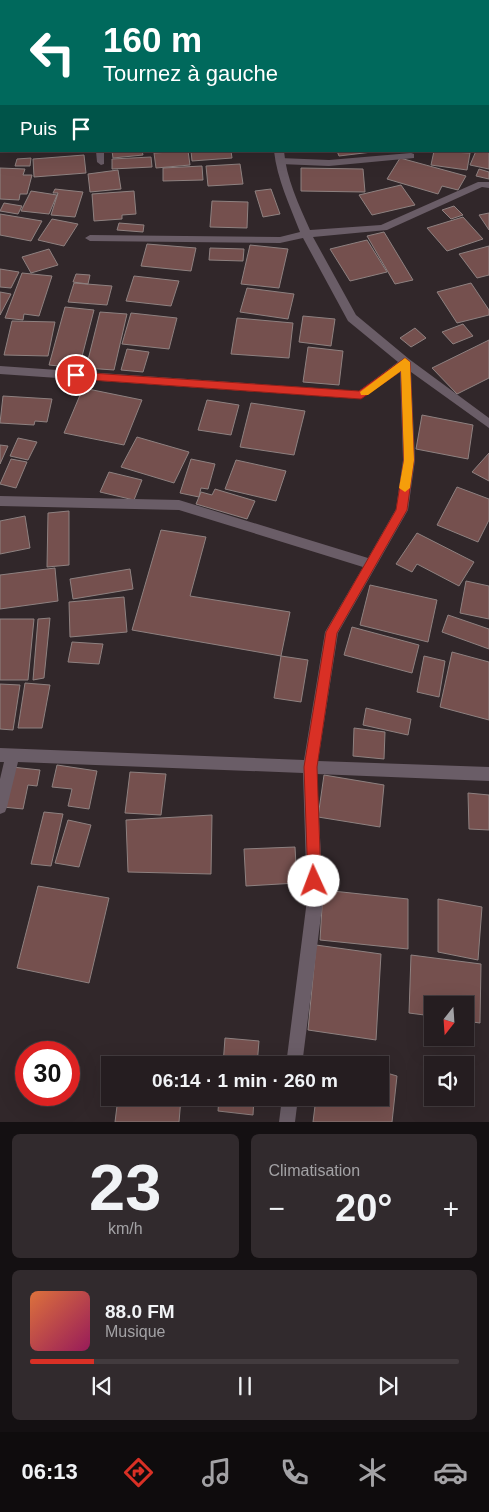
<!DOCTYPE html>
<html lang="fr">
<meta charset="utf-8">
<style>
:root{--surface:#251d20;--page:#312a2d;--text:#f1f3f6;--muted:#a3a2a5;--line:#423b3e;--accent:#d93025}
body{margin:0;font-family:Arial,sans-serif;background:var(--page);color:var(--text);height:100vh;display:flex;flex-direction:column;font-size:19px;white-space:nowrap}
*{box-sizing:border-box;margin:0}
p{font-size:16px;color:var(--muted)}
.icon{flex:none;width:28px;height:28px;fill:none;stroke:currentColor;stroke-width:2;stroke-linecap:round;stroke-linejoin:round}
.map{position:relative;height:1122px;overflow:hidden}
.panel{display:flex;flex-direction:column;gap:12px;padding:12px;background:#141012;flex:1}
.panel>*{flex:none}
.top-card{position:absolute;left:0px;top:0px;width:490px;height:152px;box-shadow:0 5px 20px #0002,0 0 0 1px var(--line);background:#00695c;color:#fff;overflow:hidden}
.needle{width:32px;rotate:197deg}
.buttons{position:absolute;left:424px;top:996px;display:grid;gap:10px}
.buttons a{display:grid;place-items:center;width:50px;height:50px;border-radius:0px;background:var(--surface);box-shadow:0 5px 20px #0002,0 0 0 1px var(--line);font-size:25px}
.speed{position:absolute;left:15px;top:1041px;display:flex;gap:10px;font-size:25px;font-weight:700;text-align:center}
.speed>*{display:grid;place-content:center;width:65px;height:65px;border-radius:50%;background:var(--surface);box-shadow:0 5px 20px #0002,0 0 0 1px var(--line);line-height:1}
.speed .limit{border:8px solid #d22;background:#fff;color:#111}
.pin{position:absolute;display:grid;place-items:center;width:42px;height:42px;color:#fff;margin:-21px;border:2px solid #fff;border-radius:50%;box-shadow:0 1px 5px #0007}
.me{position:absolute;width:55px;margin:-28px;rotate:358deg;stroke-linejoin:round;filter:drop-shadow(0 0 4px #0008)}
.turn{display:flex;align-items:center;gap:18px;height:105px;padding:0 20px;font-size:22px}
.turn .icon{width:65px;height:65px;stroke-width:2.5}
.turn b{display:block;font-size:35px;line-height:42px}
.then{display:flex;align-items:center;height:48px;padding:0 20px;background:#0003;gap:10px;font-size:19px}
.big{font-size:38px;font-weight:800;line-height:1.1}
.panel .widget{flex:1;display:flex;flex-direction:column;justify-content:center;gap:8px;min-width:0;padding:0 18px;border-radius:8px;background:var(--page)}
.panel .dial{align-items:center;gap:0}
.dial b{font-size:65px;line-height:1}
.song{display:flex;align-items:center;gap:15px}
.cover{width:60px;height:60px;border-radius:8px;background:linear-gradient(135deg,hsl(20 70% 55%),hsl(330 70% 35%))}
.played{height:5px;border-radius:2px;background:linear-gradient(90deg,var(--accent) 15%,var(--line) 15%)}
.keys{display:flex;justify-content:space-around;direction:ltr}
.heat{display:flex;justify-content:space-between;align-items:center;font-size:28px;direction:ltr}
.panel .tiles{flex:1;display:grid;gap:12px;grid-template-columns:1fr 1fr}
.widget:last-child{grid-column:span 2}
.trip{position:absolute;left:101px;top:1056px;width:288px;height:50px;border-radius:0px;background:var(--surface);box-shadow:0 5px 20px #0002,0 0 0 1px var(--line);font-weight:800;line-height:50px;text-align:center}
.tabs{display:flex;height:80px;justify-content:space-around;align-items:center;background:#0f0c0d;color:var(--muted)}
.tabs .icon{width:35px;height:35px}
.tabs .current{color:var(--accent)}
.tabs b{font-size:22px;color:var(--text)}
.map>svg:first-child{display:block}
</style>
<div class="map">
<svg width="489" height="1122" viewBox="0 0 489 1122">
<rect width="100%" height="100%" fill="#31272a"/>
<g fill="none" stroke-linecap="round" stroke-linejoin="round">
<path stroke="#1a0d25" stroke-width="5.5" d="M364,0L368,1"/>
</g>
<path fill="#75504e" stroke="#8e8180" d="M489,145V169L470,165L476,151H489Z
M112,151H142L143,155L113,158Z
M188,151L190,165L156,168L154,153Z
M191,151H231L232,158L192,161Z
M337,151H371L372,152L339,156Z
M434,151L470,153L467,170L431,165Z
M84,155L86,173L34,177L33,159Z
M151,157L152,167L112,169V159Z
M31,158L30,166H15L17,159Z
M400,158L466,176L458,190L442,186L438,194L387,179Z
M240,164L243,184L208,186L206,166Z
M202,166L203,180L163,181V168Z
M0,168L25,169L23,175H32L27,194H20L19,200L0,199Z
M301,168L363,169L365,192L301,191Z
M479,169L489,172V179L476,176Z
M118,170L121,189L90,192L88,174Z
M401,185L415,205L372,215L359,195Z
M55,189L83,192L75,217L51,215L58,193H53Z
M271,189L280,214L263,217L255,191Z
M31,191L57,195L49,214L21,211Z
M134,191L136,214L122,215V219L94,221L92,194Z
M212,201L248,202L247,228L210,227Z
M4,203L22,206L18,214L0,211Z
M454,206L463,215L451,219L442,210Z
M489,213V230L479,215Z
M0,214L42,221L31,241L0,235Z
M463,217L483,239L447,251L427,228Z
M52,219L78,224L64,246L38,240Z
M119,223L144,225L143,232L117,230Z
M384,232L413,280L395,284L367,236Z
M367,240L387,272L350,281L330,249Z
M147,244L196,248L191,271L141,266Z
M250,245L288,249L279,288L241,284Z
M489,246V275L477,278L459,254Z
M210,248L244,249L243,261L209,260Z
M49,249L58,265L31,273L22,257Z
M0,269L19,272L11,288L0,287Z
M22,273L52,276L39,316L24,314L23,320L5,318Z
M76,274L90,275L88,284L73,282Z
M134,276L179,281L171,306L126,301Z
M74,283L112,286L107,305L68,302Z
M471,283L489,310V315L457,323L437,292Z
M247,288L294,294L288,319L240,312Z
M0,292L11,294L0,315Z
M65,307L94,310L79,368L49,365Z
M100,312L127,314L114,370L86,368Z
M131,313L177,318L169,349L122,344Z
M303,316L335,319L331,346L299,342Z
M237,318L293,323L289,358L231,354Z
M12,321L55,322L48,356L4,355Z
M463,324L473,336L453,344L442,332Z
M415,328L426,338L411,347L400,338Z
M489,340V378L457,394L432,368Z
M308,347L343,351L339,385L303,382Z
M127,349L149,352L143,372L121,370Z
M83,388L142,400L124,445L64,433Z
M3,396L52,399L47,422L35,421L34,425L0,423Z
M207,400L239,405L231,435L198,430Z
M251,403L305,411L294,455L240,447Z
M422,415L473,425L468,459L416,449Z
M137,437L189,452L174,483L121,467Z
M18,438L37,442L28,460L10,456Z
M0,445L8,446L0,464Z
M489,453V481L472,472Z
M11,459L27,462L16,488L0,484Z
M191,459L215,464L208,489L201,488L199,497L180,493Z
M236,460L286,471L276,501L225,489Z
M109,472L142,480L134,500L100,492Z
M457,487L489,499V520L478,542L437,525Z
M215,489L255,501L247,519L196,504L201,492L212,495Z
M69,511V565L47,567L48,513Z
M25,516L30,548L0,554V521Z
M161,530L206,537L190,596L290,612L281,656L132,630Z
M417,533L474,562L459,586L417,564L412,572L396,564Z
M55,568L58,601L0,609V575Z
M130,569L133,589L73,599L70,579Z
M466,581L489,586V619L460,613Z
M370,585L437,600L428,642L360,625Z
M124,597L127,632L70,637L69,602Z
M448,615L489,629V649L442,632Z
M50,618L44,678L33,680L38,619Z
M0,619H34L28,680H0Z
M352,627L419,645L412,673L344,655Z
M72,642L103,644L99,664L68,662Z
M452,652L489,662V720L440,707Z
M281,656L308,660L301,702L274,698Z
M424,656L445,661L439,697L417,692Z
M25,683L50,685L42,728H18Z
M0,684L20,685L13,730L0,729Z
M366,708L411,719L408,735L363,725Z
M354,728L385,732L384,759L353,756Z
M57,765L97,771L89,809L68,806L72,789L52,787Z
M12,767L40,770L37,786L28,785L23,809L3,807Z
M130,772L166,774L161,815L125,813Z
M324,775L384,785L380,827L318,817Z
M468,793L489,795V830L469,829Z
M44,812L63,814L51,866L31,864Z
M212,815L211,874L128,872L126,820Z
M68,820L91,825L79,867L55,863Z
M295,847L297,883L246,886L244,849Z
M38,886L109,898L89,983L17,968Z
M323,890L408,899V949L320,940Z
M438,899L482,907L478,960L438,952Z
M316,945L381,954L376,1040L308,1030Z
M411,955L481,964L480,1023L465,1021V1005H432V1016L409,1013Z
M225,1038L259,1041L257,1065H223Z
M321,1056L357,1065H320Z
M380,1071L397,1076L392,1122H313L316,1098H380Z
M118,1098H181L179,1122H115Z
M219,1098H254L253,1115L218,1111Z"/>
<g fill="none" stroke-linecap="round" stroke-linejoin="round">
<path fill="#6a5d67" fill-rule="evenodd" d="M96,151H104V164L101,165L97,162Z
M411,153L414,154V158L329,166L280,164L276,161L280,158L329,160Z"/>
<path fill="#6a5d67" fill-rule="evenodd" d="M0,45L1,46V51H0Z
M274,151H284C286,178 299,205 310,230L381,225L478,182H489V188L482,187L387,230L313,237L356,315L409,359L489,418V428L411,372L415,460L408,510L338,633L318,761L489,767V781L317,774L323,900L302,1065H286L307,900L303,773L18,762L7,807L5,812L0,814V779L4,762H0V748L304,760L325,632L363,567L179,510L0,506V496L179,500L368,558L396,509L403,460L400,372L361,399L0,374V366L359,391L398,362L348,321L303,238L280,243L90,241L85,238L90,235L280,237L300,232C290,206 277,179 274,151Z
M282,1098H298L295,1122H279Z"/>
</g>
<path fill="#d93025" stroke="#8d1f18" d="M405,358L410,362L414,460L407,510L337,633L317,767L321,881L319,886L314,888L310,886L308,881L304,767L326,632L396,510L404,460L401,371L361,399L76,379L71,375L76,372L359,391Z"/>
<path fill="#f59e0b" d="M405,358L410,362L414,460L410,488L405,492L399,488L404,460L401,371L368,395H361L360,392Z"/>
</svg>
<div class="buttons">
<a><svg class="needle" viewBox="-14 -14 28 28"><path d="M0-13l5 13h-10z" fill="#e53935"/><path d="M0 13l5-13h-10z" fill="#a3a2a5"/></svg></a>
<a><svg class="icon" aria-label="sound" viewBox="0 0 24 24"><path d="M4 9h4l5-4v14l-5-4H4zM17 9q2 3 0 6"/></svg></a>
</div>
<div class="speed"><div class="limit">30</div></div>
<div class="pin" style="left:76px;top:375px;background:#d93025"><svg class="icon" aria-label="arrive" viewBox="0 0 24 24"><path d="M6 21V4h12l-3 4 3 4H6"/></svg></div>
<svg class="me" style="left:314px;top:881px" viewBox="-20 -20 40 40"><circle r="19" fill="#fff"/><path d="M0-13L10 11 0 6-10 11z" fill="#d93025"/></svg>
<div class="trip">06:14 · 1 min · 260 m</div>
<div class="top-card">
<div class="turn"><svg class="icon" aria-label="left" viewBox="0 0 24 24"><path d="M17 20v-9H6M10 6l-5 5 5 5"/></svg><div><b>160 m</b>Tournez à gauche</div></div>
<div class="then">Puis<svg class="icon" aria-label="arrive" viewBox="0 0 24 24"><path d="M6 21V4h12l-3 4 3 4H6"/></svg></div>
</div>
</div>
<section class="panel">
<div class="tiles">
<div class="widget dial"><b>23</b><p>km/h</p></div>
<div class="widget"><p>Climatisation</p>
<div class="heat"><a>−</a><b class="big">20°</b><a>+</a></div>
</div>
<div class="widget">
<div class="song"><i class="cover"></i><div><b>88.0 FM</b><p>Musique</p></div></div>
<div class="played"></div>
<div class="keys"><svg class="icon" aria-label="previous" viewBox="0 0 24 24"><path d="M18 5L8 12l10 7zM5 5v14"/></svg><svg class="icon" aria-label="pause" viewBox="0 0 24 24"><path d="M8 5v14M16 5v14"/></svg><svg class="icon" aria-label="next" viewBox="0 0 24 24"><path d="M6 5l10 7-10 7zM19 5v14"/></svg></div>
</div>
</div>
</section>
<nav class="tabs">
<b>06:13</b>
<svg class="icon current" aria-label="directions" viewBox="0 0 24 24"><path d="M12 3l9 9-9 9-9-9zM9 14v-3h6M13 9l2 2-2 2"/></svg>
<svg class="icon" aria-label="music" viewBox="0 0 24 24"><path d="M9 18V5l10-2v13"/><circle cx="6" cy="18" r="3"/><circle cx="16" cy="16" r="3"/></svg>
<svg class="icon" aria-label="phone" viewBox="0 0 24 24"><path d="M5 4h4l2 5-3 2q2 4 5 5l2-3 5 2v4C11 20 4 13 5 4z"/></svg>
<svg class="icon" aria-label="climate" viewBox="0 0 24 24"><path d="M12 3v18M4 7l16 10M4 17L20 7"/></svg>
<svg class="icon" aria-label="car" viewBox="0 0 24 24"><path d="M5 17H2v-5l4-1 3-4h7l3 4 3 1v5h-3M9 17h6M6 11h13"/><circle cx="7" cy="17" r="2"/><circle cx="17" cy="17" r="2"/></svg>
</nav>
